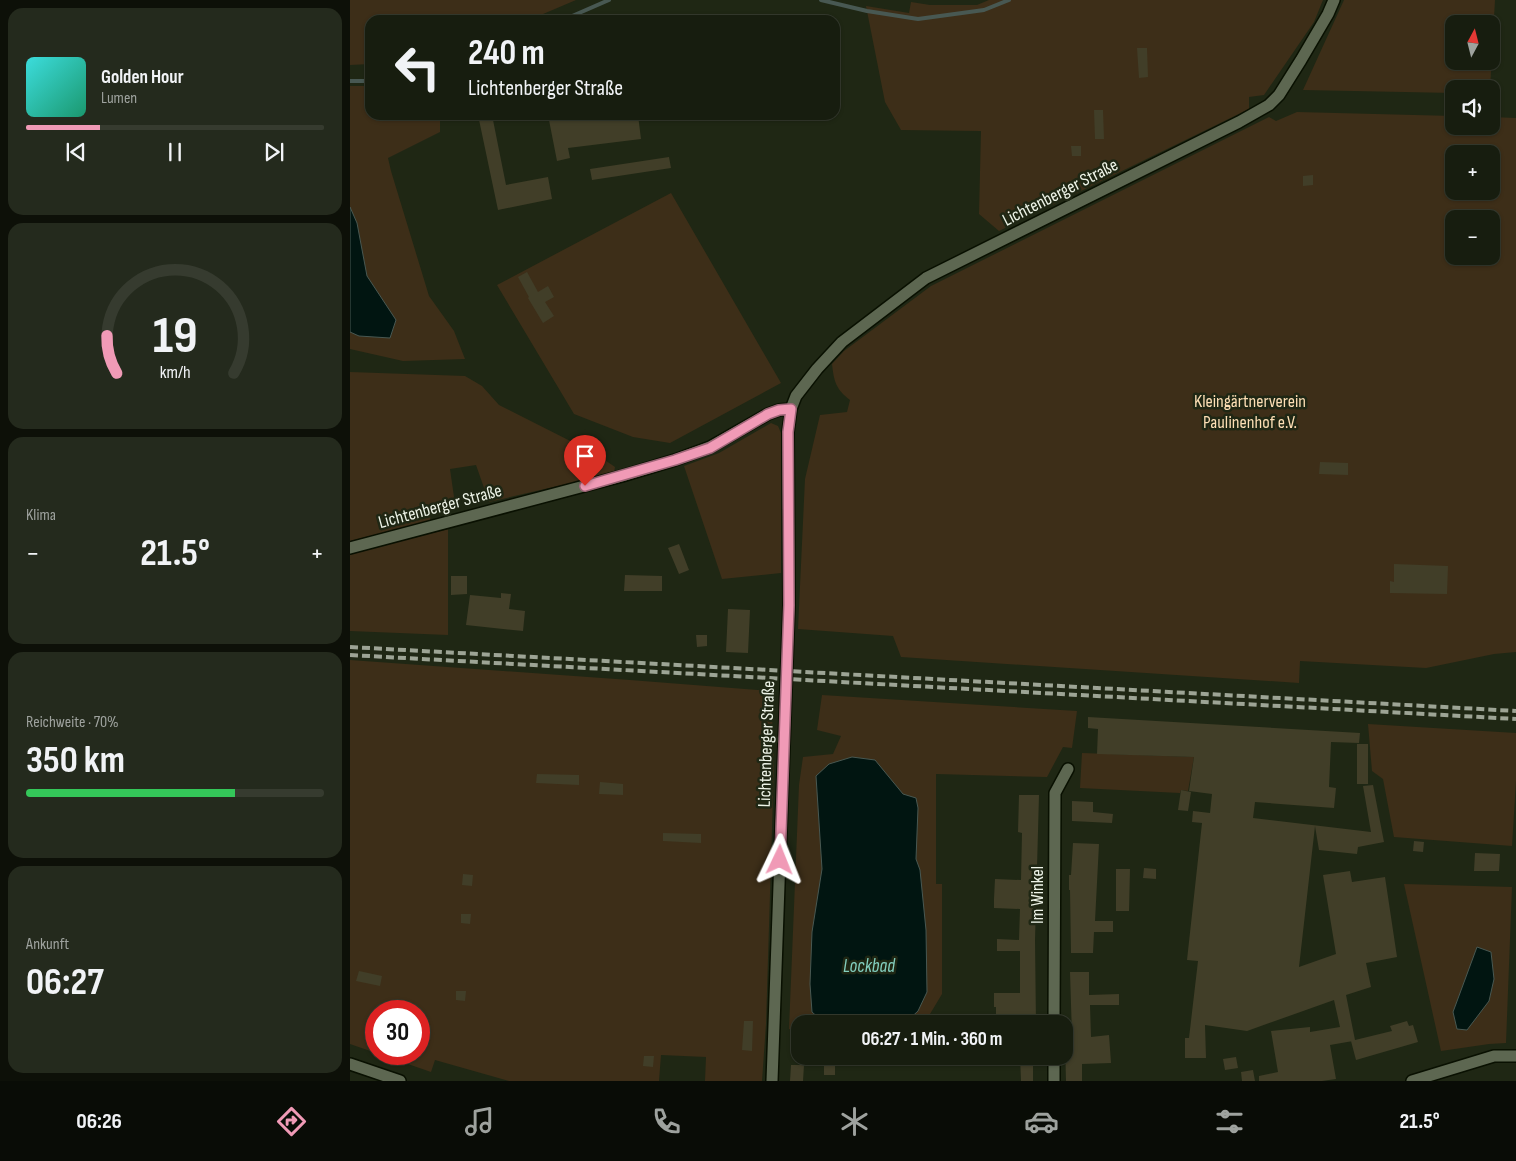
<!DOCTYPE html>
<html lang="de">
<meta charset="utf-8">
<style>
:root{--surface:#171d0f;--page:#242a1d;--text:#f1f3f6;--muted:#9ea29e;--line:#363b2f;--accent:#f09ab6}
body{margin:0;font-family:"Sofia Sans Condensed",sans-serif;background:var(--page);color:var(--text);height:100vh;display:flex;flex-direction:column;font-size:19px;white-space:nowrap}
*{box-sizing:border-box;margin:0}
p{font-size:16px;color:var(--muted)}
.icon{flex:none;width:28px;height:28px;fill:none;stroke:currentColor;stroke-width:2;stroke-linecap:round;stroke-linejoin:round}
.map{position:relative;flex:1;overflow:hidden}
.drawer{display:flex;flex-direction:column;gap:8px;padding:8px;background:#0d1008;width:350px}
.drawer>*{flex:none}
.guide{position:absolute;left:15px;top:15px;width:475px;height:105px;border-radius:15px;box-shadow:0 1px 4px #0004,0 0 0 1px var(--line);background:#171d0f;color:var(--text);overflow:hidden}
.needle{width:32px;rotate:7deg}
.buttons{position:absolute;left:1095px;top:15px;display:grid;gap:10px}
.buttons a{display:grid;place-items:center;width:55px;height:55px;border-radius:10px;background:var(--surface);box-shadow:0 1px 4px #0004,0 0 0 1px var(--line);font-size:25px}
.speed{position:absolute;left:15px;top:1000px;display:flex;gap:10px;font-size:25px;font-weight:700;text-align:center}
.speed>*{display:grid;place-content:center;width:65px;height:65px;border-radius:50%;background:var(--surface);box-shadow:0 1px 4px #0004,0 0 0 1px var(--line);line-height:1}
.speed .limit{border:8px solid #d22;background:#fff;color:#111}
.pin{position:absolute;display:grid;place-items:center;width:42px;height:42px;color:#fff;margin:-51px -21px;border-radius:50% 50% 50% 0;rotate:-45deg;box-shadow:0 0 5px #0007}
.pin .icon{rotate:45deg}
.me{position:absolute;width:55px;margin:-28px;rotate:2deg;stroke-linejoin:round;filter:drop-shadow(0 0 4px #0008)}
.turn{display:flex;align-items:center;gap:18px;height:105px;padding:0 20px;font-size:22px}
.turn .icon{width:65px;height:65px;stroke-width:2.5}
.turn b{display:block;font-size:35px;line-height:42px}
.big{font-size:38px;font-weight:700;line-height:1.1}
.drawer .tile{flex:1;display:flex;flex-direction:column;justify-content:center;gap:8px;min-width:0;padding:0 18px;border-radius:15px;background:var(--page)}
.drawer .dial{align-items:center;gap:0}
.dial svg{height:130px;overflow:visible;fill:none;stroke:var(--line);stroke-width:7;stroke-linecap:round;text-anchor:middle}
.dial text{fill:var(--text);stroke:none}
.song{display:flex;align-items:center;gap:15px}
.cover{width:60px;height:60px;border-radius:8px;background:linear-gradient(135deg,hsl(180 70% 55%),hsl(160 70% 35%))}
.played{height:5px;border-radius:2px;background:linear-gradient(90deg,var(--accent) 25%,var(--line) 25%)}
.keys{display:flex;justify-content:space-around;direction:ltr}
.heat{display:flex;justify-content:space-between;align-items:center;font-size:28px;direction:ltr}
.charge{height:8px;border-radius:4px;background:linear-gradient(90deg,#34c759 70%,var(--line) 0)}
.trip{position:absolute;left:441px;top:1015px;width:282px;height:50px;border-radius:15px;background:var(--surface);box-shadow:0 1px 4px #0004,0 0 0 1px var(--line);font-weight:700;line-height:50px;text-align:center}
.tabs{display:flex;height:80px;justify-content:space-around;align-items:center;background:#090c06;color:var(--muted)}
.tabs .icon{width:35px;height:35px}
.tabs .selected{color:var(--accent)}
.tabs b{font-size:22px;color:var(--text)}
main{display:flex;flex:1;min-height:0}
.map>svg:first-child{display:block}
</style>
<main>
<section class="drawer">
<div class="tile">
<div class="song"><i class="cover"></i><div><b>Golden Hour</b><p>Lumen</p></div></div>
<div class="played"></div>
<div class="keys"><svg class="icon" aria-label="previous" viewBox="0 0 24 24"><path d="M18 5L8 12l10 7zM5 5v14"/></svg><svg class="icon" aria-label="pause" viewBox="0 0 24 24"><path d="M8 5v14M16 5v14"/></svg><svg class="icon" aria-label="next" viewBox="0 0 24 24"><path d="M6 5l10 7-10 7zM19 5v14"/></svg></div>
</div>
<div class="tile dial"><svg viewBox="0 0 100 80">
<path d="M14 69A42 42 0 1 1 86 69"/>
<path d="M14 69A42 42 0 0 1 8 46" stroke="#f09ab6"/>
<text x="50" y="56" font-size="32" font-weight="700">19</text>
<text x="50" y="72" font-size="11">km/h</text>
</svg></div>
<div class="tile"><p>Klima</p>
<div class="heat"><a>−</a><b class="big">21.5°</b><a>+</a></div>
</div>
<div class="tile"><p>Reichweite · 70%</p><b class="big">350 km</b><div class="charge"></div></div>
<div class="tile"><p>Ankunft</p><b class="big">06:27</b></div>
</section>
<div class="map">
<svg width="1166" height="1081" viewBox="0 0 1166 1081">
<rect width="100%" height="100%" fill="#1f2714"/>
<path fill="#3d2e18" fill-rule="evenodd" d="M0,0H226L179,20H20V64L0,65Z
M639,0H973L964,22L914,95L899,97V109L649,231L629,214L631,131L551,130L535,102L516,6L559,13L561,2L580,5H627Z
M994,0H1145L1140,89H1104V93L953,90ZM1104,24H1141V61H1104Z
M0,86H20V115H90V132L38,158L41,171L79,296L104,331L115,359L53,361L0,349Z
M947,112L1104,116V126H1141V117L1166,118V652L1144,654L1076,668L950,661L949,683L551,657L543,636L448,629L455,479L470,415L497,412L500,400C486,389 484,382 482,364L494,351L581,286L919,117L926,121ZM1104,154H1141V191H1104ZM1104,219H1141V256H1104Z
M321,193L431,383L320,443L283,437L224,414L147,285Z
M0,372L115,376L132,386L149,405L246,454L265,467L264,473L139,502L126,465L100,469L105,504L81,513L80,521L0,541Z
M421,423L428,426L431,433V573L372,579L334,466L369,453Z
M98,529V635L0,631V554Z
M0,660L280,680L421,691L424,764L416,1024L412,1081H355L356,1057L311,1055L309,1081H159L85,1060L81,1072L29,1054H69V1011H26V1053L0,1044Z
M472,695L727,711L722,748L713,747L697,777L586,774V884H592V994L574,1024H450V1032L439,1029L449,785L453,757L483,754L491,736L467,730Z
M1018,724L1166,733V781L1162,846L1044,837L1033,779L1022,771Z
M732,753L844,757L838,791L831,790L830,793L730,788Z
M1054,884L1162,887L1156,1043L1139,1044L1091,1051ZM1127,947L1139,1001L1116,980Z"/>
<path fill="#011511" stroke="#485852" d="M0,207L7,223L17,276L46,320L40,338L9,336L0,332Z
M502,757L525,760L553,794L566,798L568,808L566,859L570,870L576,930L577,992L568,1011L554,1024H471L470,1019L462,1012L460,984L462,932L472,869L466,776L479,764Z
M1127,947L1141,952L1144,979L1139,1001L1117,1030L1107,1029L1103,1012Z"/>
<g fill="none" stroke-linecap="round" stroke-linejoin="round">
<path stroke="#485852" stroke-width="4" d="M471,0L517,11L568,19L634,10L659,0
M213,20L259,0
M0,81H20"/>
</g>
<path fill="#413e28" d="M787,48H797L798,77L789,78Z
M744,110H753L754,139H745Z
M128,115H142L156,185L198,177L202,199L148,210Z
M198,115H211L212,118L233,115H288L291,139L218,148L220,158L207,161Z
M721,146H731V156H722Z
M319,157L321,168L242,180L240,169Z
M963,175V185L953,186V176Z
M177,272L188,292L198,286L204,297L195,302L204,316L193,323L178,298L179,297L168,277Z
M970,462L998,463V475L969,474Z
M329,544L339,570L329,574L318,548Z
M1044,564L1098,566L1097,594L1040,593V581L1044,582Z
M275,575L312,576V591H274Z
M101,576H117V594L101,595Z
M151,593L161,594L159,609L175,611L173,631L116,625L120,595L151,598Z
M378,609L400,610L398,653L376,652Z
M346,635H357V646L347,647Z
M738,717L1010,733L1009,743L981,742L979,787L986,788L984,808L905,802L903,818L1021,832L1013,786L1023,785L1034,842L1008,847L1007,854L969,850L965,826L949,967L986,954L973,875L1000,871L1002,882L1035,877L1047,957L1016,963L1021,987L996,995L1005,1040L1042,1031L1040,1026L1057,1021L1059,1026L1063,1025L1068,1042L1006,1060L1001,1041H1003L980,1045L986,1079L972,1081H909V1076L928,1072L921,1031L960,1027V1032L990,1027L984,1000L897,1031L855,1025L856,1058H835V1038H839L848,961L837,960L852,823L842,822L843,811L860,813L862,794L839,791L844,757L747,754L748,729L738,728Z
M1007,744H1018V784H1007Z
M187,774L229,775V785L186,783Z
M250,782L273,784V795L249,794Z
M831,790L841,792L838,811L828,810Z
M669,795H689L685,940L686,1024H670V1022H646V1007H644V993H670V951H647V939L669,940L670,909L644,908V899L645,879L671,880L672,833L668,832Z
M722,801L743,802V812L763,814L762,823L722,821Z
M313,833L351,834V843L313,841Z
M1064,841L1074,842L1073,852L1063,851Z
M723,843L749,844L745,921H763V932H744L743,953H721L720,890H719V875H721Z
M1125,853L1150,854L1149,871H1124Z
M794,868L806,869V879L793,878Z
M766,869H780L779,911H766Z
M113,874L123,875L122,886L112,885Z
M111,914H121L120,924L111,923Z
M9,971L32,976L30,986L6,981Z
M720,972H739V995L769,994V1005H740L741,1037L759,1035L761,1063L732,1064V1081H716L715,1044L721,1043V1037L722,1036Z
M106,991H116L115,1001L106,1000Z
M394,1021H403L402,1051L392,1050Z
M294,1056H304L303,1067L293,1066Z
M670,1056H683V1081H671Z
M886,1057L888,1068L875,1070L873,1059Z
M474,1064H485V1075H474Z
M441,1065H454L453,1081H440Z
M903,1070L905,1081H892L891,1072Z"/>
<g fill="none" stroke-linecap="round" stroke-linejoin="round">
<defs>
<path id="minor" d="M0,548L272,476L325,460L360,447L418,414L429,410L441,409
M704,1024L705,793L718,769
M704,1056V1081
M0,1064L50,1081
M422,1081L439,605L438,432L441,409L446,396L467,369L492,342L576,278L889,122L919,105L929,95L951,60L978,14L984,0
M1062,1081L1144,1056H1166"/>
</defs>
<use href="#minor" stroke="#091001" stroke-width="14"/>
<use href="#minor" stroke="#5d6751" stroke-width="11"/>
<path stroke="#9da495" stroke-width="4" stroke-dasharray="8 4" stroke-linecap="butt" d="M0,647L1166,711
M0,655L1166,719"/>
</g>
<g fill="none" stroke-linecap="round" stroke-linejoin="round">
<defs>
<path id="route" d="M235,486L325,460L360,448L418,414L429,410L441,409L438,432L439,605L430,860"/>
</defs>
<use href="#route" stroke="#9c6476" stroke-width="12"/>
<use href="#route" stroke="#f09ab6" stroke-width="9"/>
</g>
<g text-anchor="middle" stroke-width="5" stroke-linejoin="round" paint-order="stroke">
<g font-size="18" fill="#eef4e8" stroke="#1f2714">
<text transform="translate(710 192) rotate(-27)" y="6">Lichtenberger Straße</text>
<text transform="translate(90 506) rotate(-15)" y="6">Lichtenberger Straße</text>
<text transform="translate(416 744) rotate(-88)" y="6">Lichtenberger Straße</text>
<text transform="translate(687 895) rotate(-90)" y="6">Im Winkel</text>
</g>
<g font-size="18" fill="#fddfb5" stroke="#1f2714">
<text x="900" y="407">Kleingärtnerverein<tspan x="900" dy="21">Paulinenhof e.V.</tspan></text>
</g>
<g font-size="19" font-style="italic" fill="#83cfbf" stroke="#1f2714">
<text x="519" y="972">Lockbad</text>
</g>
</g>
</svg>
<div class="buttons">
<a><svg class="needle" viewBox="-14 -14 28 28"><path d="M0-13l5 13h-10z" fill="#e53935"/><path d="M0 13l5-13h-10z" fill="#9ea29e"/></svg></a>
<a><svg class="icon" aria-label="sound" viewBox="0 0 24 24"><path d="M4 9h4l5-4v14l-5-4H4zM17 9q2 3 0 6"/></svg></a>
<a>+</a>
<a>−</a>
</div>
<div class="speed"><div class="limit">30</div></div>
<div class="pin" style="left:235px;top:486px;background:#d93025"><svg class="icon" aria-label="arrive" viewBox="0 0 24 24"><path d="M6 21V4h12l-3 4 3 4H6"/></svg></div>
<svg class="me" style="left:430px;top:860px" viewBox="-20 -20 40 40"><path d="M0-17L14 15 0 8-14 15z" fill="#f09ab6" stroke="#fff" stroke-width="4"/></svg>
<div class="trip">06:27 · 1 Min. · 360 m</div>
<div class="guide">
<div class="turn"><svg class="icon" aria-label="left" viewBox="0 0 24 24"><path d="M17 20v-9H6M10 6l-5 5 5 5"/></svg><div><b>240 m</b>Lichtenberger Straße</div></div>
</div>
</div>
</main>
<nav class="tabs">
<b>06:26</b>
<svg class="icon selected" aria-label="directions" viewBox="0 0 24 24"><path d="M12 3l9 9-9 9-9-9zM9 14v-3h6M13 9l2 2-2 2"/></svg>
<svg class="icon" aria-label="music" viewBox="0 0 24 24"><path d="M9 18V5l10-2v13"/><circle cx="6" cy="18" r="3"/><circle cx="16" cy="16" r="3"/></svg>
<svg class="icon" aria-label="phone" viewBox="0 0 24 24"><path d="M5 4h4l2 5-3 2q2 4 5 5l2-3 5 2v4C11 20 4 13 5 4z"/></svg>
<svg class="icon" aria-label="climate" viewBox="0 0 24 24"><path d="M12 3v18M4 7l16 10M4 17L20 7"/></svg>
<svg class="icon" aria-label="car" viewBox="0 0 24 24"><path d="M5 17H2v-5l4-1 3-4h7l3 4 3 1v5h-3M9 17h6M6 11h13"/><circle cx="7" cy="17" r="2"/><circle cx="17" cy="17" r="2"/></svg>
<svg class="icon" aria-label="filters" viewBox="0 0 24 24"><path d="M4 7h16M4 17h16"/><circle cx="9" cy="7" r="2"/><circle cx="15" cy="17" r="2"/></svg>
<b>21.5°</b>
</nav>
